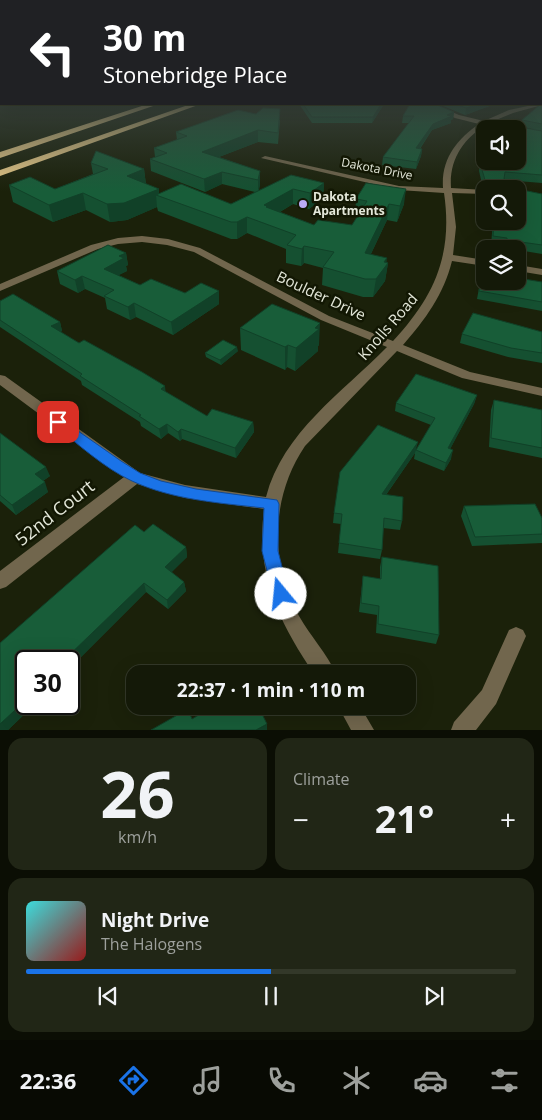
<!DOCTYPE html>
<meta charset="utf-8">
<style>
:root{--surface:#141908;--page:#212616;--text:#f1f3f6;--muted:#9da09c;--line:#333829;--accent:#1a73e8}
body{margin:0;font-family:"Open Sans",sans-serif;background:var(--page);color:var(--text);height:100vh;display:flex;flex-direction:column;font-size:19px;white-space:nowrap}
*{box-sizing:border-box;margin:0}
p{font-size:16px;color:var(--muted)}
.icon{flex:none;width:28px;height:28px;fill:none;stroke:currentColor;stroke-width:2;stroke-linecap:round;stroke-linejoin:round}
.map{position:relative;height:730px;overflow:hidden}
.details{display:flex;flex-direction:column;gap:8px;padding:8px;background:#0b0e04;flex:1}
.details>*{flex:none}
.top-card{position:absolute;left:0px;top:0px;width:542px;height:105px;box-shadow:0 5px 20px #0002,0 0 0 1px var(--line);background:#202124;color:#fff;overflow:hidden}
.controls{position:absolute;left:476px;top:120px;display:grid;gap:10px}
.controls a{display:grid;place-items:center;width:50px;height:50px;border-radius:10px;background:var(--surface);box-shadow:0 5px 20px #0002,0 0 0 1px var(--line);font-size:25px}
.speed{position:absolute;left:15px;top:650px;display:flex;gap:10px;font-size:25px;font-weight:700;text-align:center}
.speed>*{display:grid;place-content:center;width:65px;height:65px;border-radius:50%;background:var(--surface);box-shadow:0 5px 20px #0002,0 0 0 1px var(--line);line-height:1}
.speed .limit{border:2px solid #111;border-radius:8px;background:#fff;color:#111}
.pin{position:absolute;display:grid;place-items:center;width:42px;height:42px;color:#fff;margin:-21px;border-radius:10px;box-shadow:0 2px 8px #0006}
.me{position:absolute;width:55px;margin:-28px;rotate:343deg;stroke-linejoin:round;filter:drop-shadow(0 0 4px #0008)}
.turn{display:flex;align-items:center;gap:18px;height:105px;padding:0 20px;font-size:22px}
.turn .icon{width:65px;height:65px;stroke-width:2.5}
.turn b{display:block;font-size:35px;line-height:42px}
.big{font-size:38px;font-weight:700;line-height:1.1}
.details .card{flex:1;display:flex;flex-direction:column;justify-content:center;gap:8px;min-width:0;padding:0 18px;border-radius:15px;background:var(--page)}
.details .dial{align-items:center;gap:0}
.dial b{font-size:65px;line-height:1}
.song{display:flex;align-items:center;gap:15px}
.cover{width:60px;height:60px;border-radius:8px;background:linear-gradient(135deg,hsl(180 70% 55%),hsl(0 70% 35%))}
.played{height:5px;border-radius:2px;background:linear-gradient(90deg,var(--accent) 50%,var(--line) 50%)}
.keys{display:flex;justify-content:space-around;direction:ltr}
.heat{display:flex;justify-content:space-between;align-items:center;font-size:28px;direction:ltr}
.details .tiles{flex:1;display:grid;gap:8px;grid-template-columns:1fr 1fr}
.card:last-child{grid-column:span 2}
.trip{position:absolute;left:126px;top:665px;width:290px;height:50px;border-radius:15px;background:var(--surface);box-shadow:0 5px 20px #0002,0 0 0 1px var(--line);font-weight:700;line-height:50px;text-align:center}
.dock{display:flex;height:80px;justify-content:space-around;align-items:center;background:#080a03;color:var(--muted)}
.dock .icon{width:35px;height:35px}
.dock .on{color:var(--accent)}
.dock b{font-size:22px;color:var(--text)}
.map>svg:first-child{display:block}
</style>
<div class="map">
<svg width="542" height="730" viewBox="0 0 542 730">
<rect width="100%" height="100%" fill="#1b210a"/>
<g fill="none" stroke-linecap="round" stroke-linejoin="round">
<path fill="#71664d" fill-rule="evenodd" d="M0,98H1V102H0Z
M542,103V105L513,113L491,122L517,129H503L486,125C463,139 449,160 451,188L485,190V194L452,193L456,227L453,255L485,260V266L452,261C444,294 425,320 403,345L470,372L542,388V396L462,378L397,351L305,446C271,496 269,563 299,616C310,636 327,653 336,674H314C278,620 256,576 264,509L185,498L137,484L6,587L0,589V571L124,477L0,385V375L5,376L140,473L185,485L266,497C283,432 342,393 387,347L321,320L194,252L167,245L142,242L118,244L98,249L0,291V284L91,245L118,238L142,236L168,239L200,248L329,316L393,341C435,296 453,254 444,193L399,190L261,158L265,156L399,186L443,188C441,159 457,139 479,124L455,118L425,104H433L459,115L484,121L509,110Z
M518,265L542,269V275L518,271Z
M516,627L523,630L526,636L496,704L476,730H451L454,722L482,690L509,630Z
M338,706H360L374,730H351Z"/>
<path fill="#eacc8a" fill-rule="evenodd" d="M148,104H159L0,158V152Z
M191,104H201L0,176V170Z"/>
</g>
<path fill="#155031" d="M542,103V183L504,180L503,186L542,194V254L518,250V249H505V246L491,245L493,221H518V189H485L483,188L479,171L480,163L486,164L519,127L540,131L520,126L522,120Z
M299,104H384L372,123H312Z
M438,104H495L465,115Z
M454,112L453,119L451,120V123L432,130L420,149H422L421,156L416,169L382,165L383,157L409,123H402L403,116Z
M280,120L278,144L258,142L219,157L260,171V184L259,190L324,183L323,198L309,209L293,204L280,212L314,225H352L358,216L355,215L356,199L404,204L397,222L387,220L371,254L388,263L385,281L373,297H363L322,285L323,268L304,263L301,266L286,263V249L247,233L237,239H231L158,211L157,207L127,220L110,222L86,210L53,222L13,202L9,185L55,189L93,174L91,163L144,169L146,184L159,193L231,204L255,192L222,184L205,192L151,171L150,159L155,157L154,148L177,140L176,132Z
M126,253L128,265L126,266L127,271L118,275L140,285L185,293L219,304L173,335L136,317L130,320L107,309L105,298L85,289L78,293L60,284L57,271Z
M481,277L485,281L542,282V311L477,299Z
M0,301L60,322L62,331L60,332L207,416L253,422L254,432L236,458L182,439L180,441L168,433L161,439L141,426L140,422L82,385L81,381L0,327Z
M240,328L319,345L318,346V351L295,371L287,367L285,370L241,350Z
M535,330L542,332V363L508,357L460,343L462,334Z
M238,351L221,365L206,357L205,353Z
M477,395L474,404L450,449L451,459L444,471L414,459L415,453L386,495L402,521L400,530L383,528L382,550L380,559L338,553L341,524L333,523L334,513L417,449L431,425L395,411L396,403Z
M494,400L542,410V458L489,447L491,410Z
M0,433L50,476L43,481L48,492L16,515L0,501Z
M464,506L542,518V543L472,546L461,516Z
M153,524L186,547L187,557L171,572L184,582L186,591L168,609L146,592L69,669V661H26V704H32L33,706L8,730H0V643L135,525L144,532Z
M382,557L439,635L436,644L376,633L377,615L359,612L363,576L380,579V567Z"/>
<path fill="#114128" d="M381,104H384L372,123L373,117Z
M479,104H495L465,115L466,108Z
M454,112L453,119L451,120V123L432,130L415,155L416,148L433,124L447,115Z
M258,130V142L203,163L202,152Z
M422,149L421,156L416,169L417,162Z
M144,169L146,186L127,176Z
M260,171V184L258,193V180Z
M222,172V184L205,192L204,179Z
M324,183L323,198L309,209L310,193Z
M159,189V196L156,195L157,207L127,220L110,222L107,204Z
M293,189V204L267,219L264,205Z
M406,189L404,204L397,222L400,206Z
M83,193L86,210L53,222L49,205Z
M389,204L387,220L363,270L365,253Z
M247,217V233L237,239V222Z
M304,246V263L301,266L302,249Z
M126,253L128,265L126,266L127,271L106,282L104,269L119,256Z
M387,258L386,266L388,263L385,281L373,297L376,279Z
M82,276L85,289L78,293L75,280Z
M219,291V304L173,335L171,322Z
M134,303L136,317L130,320L128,307Z
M60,322L62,331L54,335L51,326Z
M320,323L319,345L318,346V351L295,371L296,348Z
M288,345L287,367L285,370V347Z
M237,347L238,351L221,365L220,360Z
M165,386L166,396L161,389Z
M477,395L474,404L446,457L448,448Z
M253,422L254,432L236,458L235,448Z
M167,424L168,433L161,439L159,429Z
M181,429L182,439L180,441L178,432Z
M418,442L415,453L380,503L382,494Z
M453,450L451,459L444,471L446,463Z
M46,467L50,476L38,484L35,474Z
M45,482L48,492L16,515L12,505Z
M186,547L187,557L167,577L165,567Z
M184,582L186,591L168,609L167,600Z
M144,583L146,592L69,669V661H63Z
M26,686V698L22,690Z
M26,700V704H32L33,706L8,730H0V724Z
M267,724V730H256Z"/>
<path fill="#185d39" stroke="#114128" d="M542,103V124L522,120L541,104Z
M303,104H381L373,117H312Z
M410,104H435L454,112L447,115L452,116L433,124L416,148L422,149L417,162L383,157L414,116H403Z
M455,104H479L466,108Z
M263,108L280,109L278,133L258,130L202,152L260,171L258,180L222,172L204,179L150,159L167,153L154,148L187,136L176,132L238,110L256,114Z
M516,124L519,127L542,131V175L505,172L503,186L542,194V245L507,240V238L493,236L494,221H518V189H487L489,182L485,180L480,163L486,164V161H518V129H508Z
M96,151L144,169L127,176L159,189L124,203L107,204L83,193L49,205L9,185L30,177L55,189L108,169L91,163Z
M291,175L324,183L310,193L293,189L264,205L267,206L266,207L314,225L318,220L352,225L367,201L356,199L366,183L406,189L400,206L389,204L365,253L387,258L384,262L388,263L376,279H365L323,267L334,252L304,246L302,249L287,245L296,235L247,217L237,222H231L156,195L181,184L231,204Z
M108,245L126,253L119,256L124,258L104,269L140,285L151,279L185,293L201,283L219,291L171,322L134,303L128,307L104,296L114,290L82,276L75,280L57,271Z
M481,277L485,278V281H518V278L542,282V302L479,291Z
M13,294L60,322L51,326L79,343L84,340L142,372L165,386L161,389L207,416L212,409L253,422L235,448L181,429L178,432L167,424L159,429L139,416L141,415L80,376L82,374L0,320V301Z
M272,304L320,323L315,328L319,329L296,348L288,345L285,347L240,328Z
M473,313L535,330L542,332V353L511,348L462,334Z
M223,340L237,347L220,360L205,353Z
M416,374L477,395L448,448L453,450L446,463L416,450L435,418L396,403Z
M494,400L542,410V448L491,438Z
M378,425L418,442L382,494L403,497L402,521L384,518L382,550L339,543L342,514L334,513L340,472Z
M0,433L46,467L35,474L45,482L12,505L0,495Z
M535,504L542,518V534L475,537L464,506Z
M153,524L186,547L165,567L184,582L167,600L144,583L63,661H57L55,659L53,661H26V686L22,690L26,695V700L0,724V643L135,525L144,532Z
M382,557L438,566L439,635L378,624L379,606L361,603L363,576L381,579Z
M214,706H258L267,724L256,730H151L188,709L192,719Z"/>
<linearGradient id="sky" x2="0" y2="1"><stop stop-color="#0f1206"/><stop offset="0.47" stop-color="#39433e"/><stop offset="1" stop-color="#39433e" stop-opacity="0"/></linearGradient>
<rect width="542" height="191" fill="url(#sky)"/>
<path fill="#1a73e8" stroke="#114b97" d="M58,417L121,461L140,473L161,481L196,489L277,500L279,504L278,551L289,594L287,599L281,601L275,599L273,594L262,551L264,508C220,503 173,500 132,481C104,468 78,444 54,425L52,422Z"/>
<circle fill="#bbaaf6" stroke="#121703" stroke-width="2" cx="303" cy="204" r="5"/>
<g text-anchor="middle" stroke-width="5" stroke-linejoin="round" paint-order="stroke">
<g font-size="12" fill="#e4e8da" stroke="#121703">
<text transform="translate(377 169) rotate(11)" y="4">Dakota Drive</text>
</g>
<g font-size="12" font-weight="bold" fill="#e4e8da" stroke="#121703" text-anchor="start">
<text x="313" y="201">Dakota<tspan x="313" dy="14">Apartments</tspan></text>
</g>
<g font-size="15" fill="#e4e8da" stroke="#121703">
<text transform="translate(321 296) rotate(25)" y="5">Boulder Drive</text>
<text transform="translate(388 327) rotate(-49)" y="5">Knolls Road</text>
</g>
<g font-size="18" fill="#e4e8da" stroke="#121703">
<text transform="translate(55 513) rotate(-38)" y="6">52nd Court</text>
</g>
</g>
</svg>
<div class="controls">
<a><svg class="icon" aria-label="sound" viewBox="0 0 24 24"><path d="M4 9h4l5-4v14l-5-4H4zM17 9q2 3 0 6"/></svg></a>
<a><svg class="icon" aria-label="search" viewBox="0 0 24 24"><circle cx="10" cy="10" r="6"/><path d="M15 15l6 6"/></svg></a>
<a><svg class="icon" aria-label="layers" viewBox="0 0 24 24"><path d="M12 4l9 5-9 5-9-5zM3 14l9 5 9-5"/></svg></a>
</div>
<div class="speed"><div class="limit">30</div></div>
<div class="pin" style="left:58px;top:422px;background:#d93025"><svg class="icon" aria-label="arrive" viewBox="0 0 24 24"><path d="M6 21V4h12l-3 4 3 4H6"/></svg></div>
<svg class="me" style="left:281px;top:594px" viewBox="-20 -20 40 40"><circle r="19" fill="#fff"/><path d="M0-13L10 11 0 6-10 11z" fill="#1a73e8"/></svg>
<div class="trip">22:37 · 1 min · 110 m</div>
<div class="top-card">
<div class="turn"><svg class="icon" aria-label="left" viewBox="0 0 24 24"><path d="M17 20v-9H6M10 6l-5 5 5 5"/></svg><div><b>30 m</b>Stonebridge Place</div></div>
</div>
</div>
<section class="details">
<div class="tiles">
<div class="card dial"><b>26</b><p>km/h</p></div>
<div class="card"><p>Climate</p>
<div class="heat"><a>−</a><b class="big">21°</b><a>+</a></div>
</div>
<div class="card">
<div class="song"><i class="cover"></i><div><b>Night Drive</b><p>The Halogens</p></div></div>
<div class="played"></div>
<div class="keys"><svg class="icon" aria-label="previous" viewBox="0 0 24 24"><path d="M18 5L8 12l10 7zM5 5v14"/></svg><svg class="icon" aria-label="pause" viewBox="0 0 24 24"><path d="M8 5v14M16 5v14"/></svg><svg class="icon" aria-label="next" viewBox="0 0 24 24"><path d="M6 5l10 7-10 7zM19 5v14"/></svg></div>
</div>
</div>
</section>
<nav class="dock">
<b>22:36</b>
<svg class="icon on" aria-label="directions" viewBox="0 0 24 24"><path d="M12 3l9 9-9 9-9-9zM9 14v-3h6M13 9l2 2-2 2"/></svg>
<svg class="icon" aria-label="music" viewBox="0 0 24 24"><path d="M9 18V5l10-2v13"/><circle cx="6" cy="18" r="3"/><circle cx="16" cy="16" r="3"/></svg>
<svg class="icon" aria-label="phone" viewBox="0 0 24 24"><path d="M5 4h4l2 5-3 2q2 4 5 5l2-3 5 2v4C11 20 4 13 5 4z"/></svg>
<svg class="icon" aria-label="climate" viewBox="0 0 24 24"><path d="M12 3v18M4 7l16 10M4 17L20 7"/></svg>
<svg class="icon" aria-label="car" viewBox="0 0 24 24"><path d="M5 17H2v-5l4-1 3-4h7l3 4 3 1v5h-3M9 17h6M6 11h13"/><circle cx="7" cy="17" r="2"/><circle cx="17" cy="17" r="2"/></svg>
<svg class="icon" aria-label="filters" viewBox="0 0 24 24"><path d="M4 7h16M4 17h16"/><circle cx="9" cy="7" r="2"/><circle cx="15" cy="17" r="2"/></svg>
</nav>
